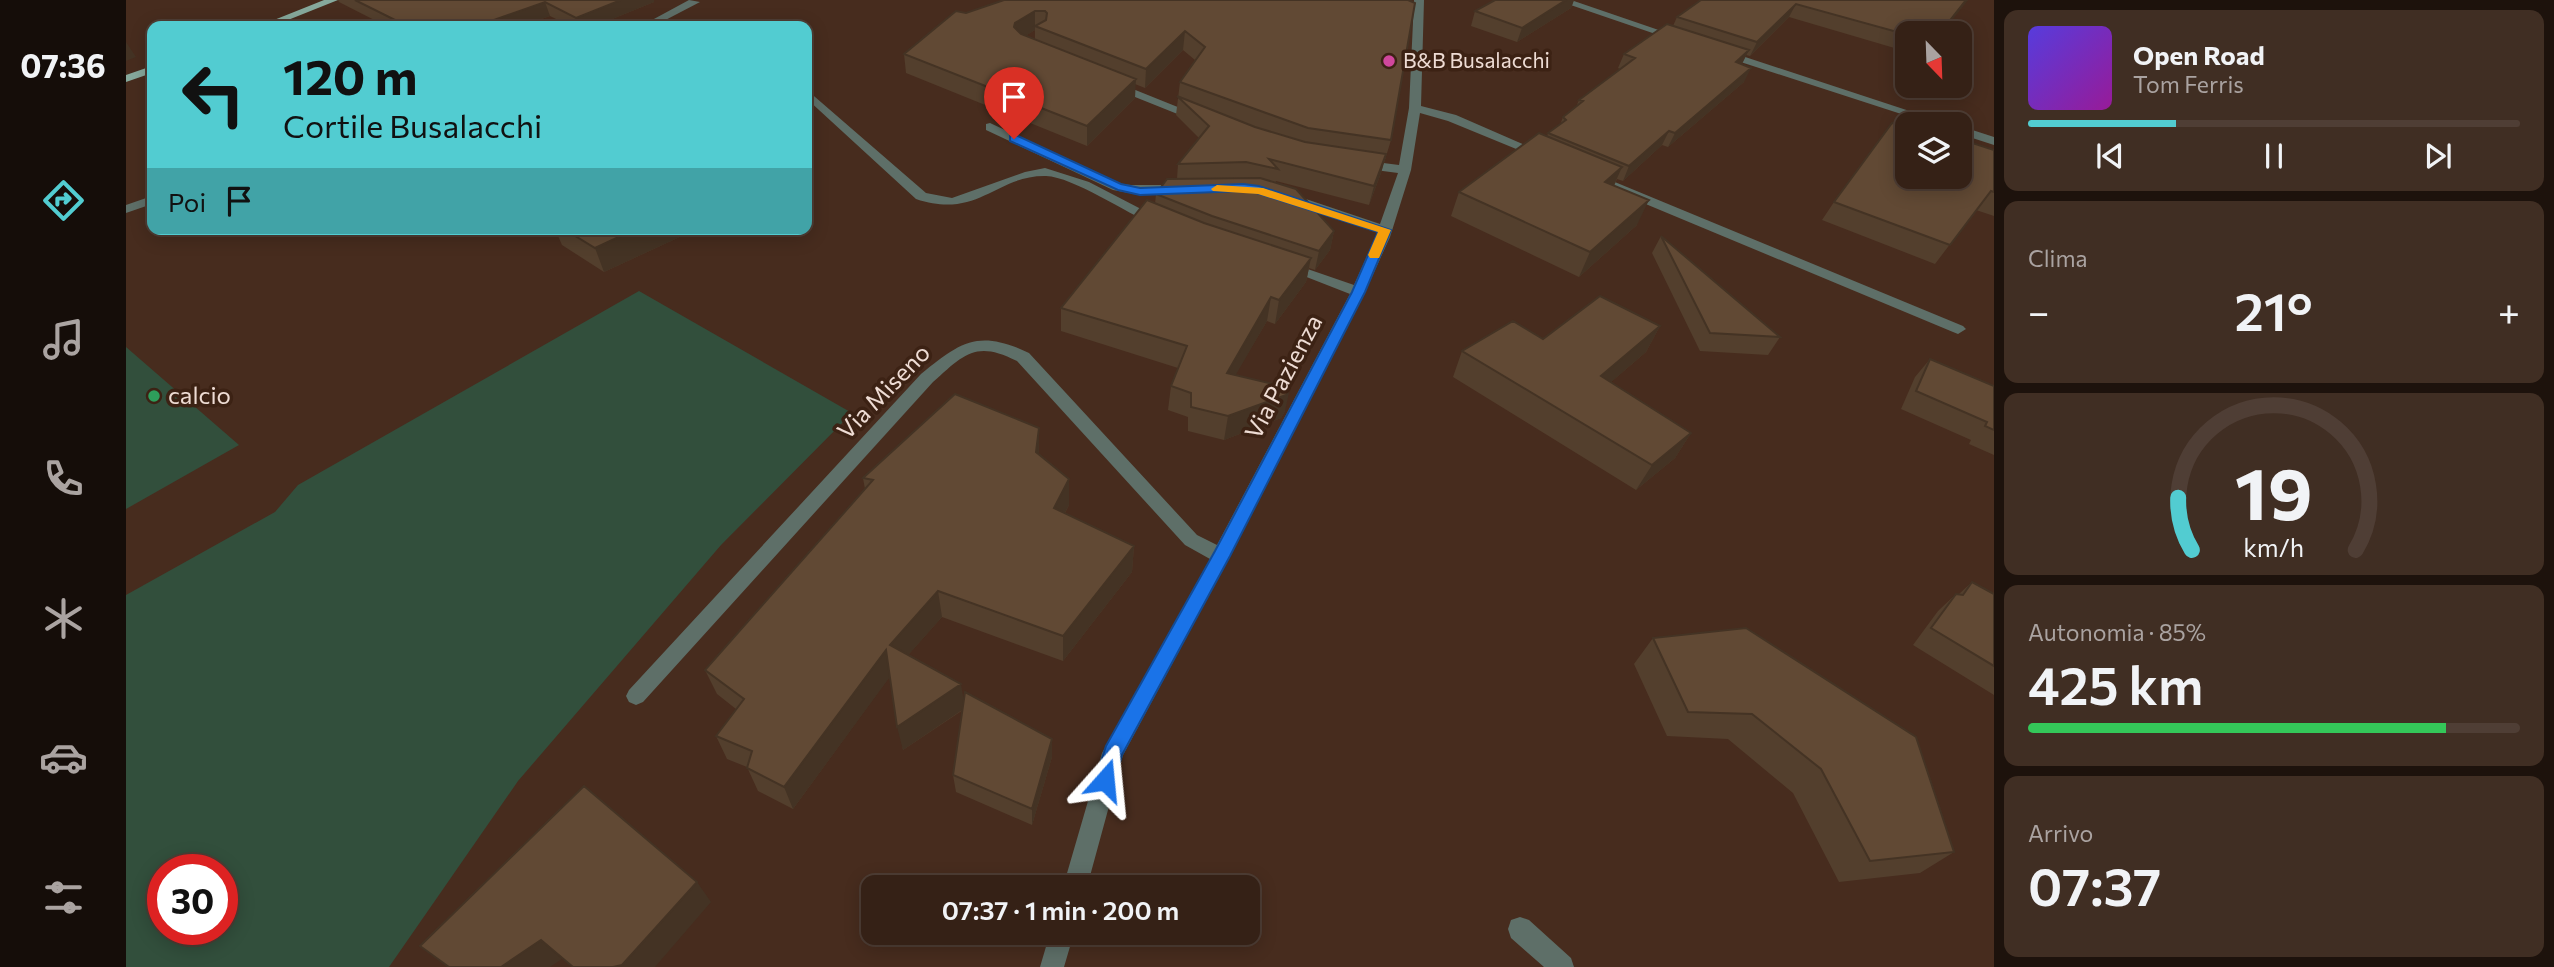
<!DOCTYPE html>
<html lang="it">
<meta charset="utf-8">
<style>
:root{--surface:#352116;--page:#402e23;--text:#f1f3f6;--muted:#aaa3a1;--line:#4f3e35;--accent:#52ccd1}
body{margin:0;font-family:Commissioner,sans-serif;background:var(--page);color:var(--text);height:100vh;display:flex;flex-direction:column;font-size:26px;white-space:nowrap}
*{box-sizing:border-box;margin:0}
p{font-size:23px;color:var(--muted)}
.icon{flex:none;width:38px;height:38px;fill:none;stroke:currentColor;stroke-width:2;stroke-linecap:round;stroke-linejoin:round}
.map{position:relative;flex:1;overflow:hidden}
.panel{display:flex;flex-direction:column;gap:10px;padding:10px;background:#1d120c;width:560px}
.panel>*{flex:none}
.guide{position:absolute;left:21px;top:21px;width:665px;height:214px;border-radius:14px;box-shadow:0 4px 18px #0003,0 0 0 2px var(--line);background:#52ccd1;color:#111;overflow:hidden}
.needle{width:46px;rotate:157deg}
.fabs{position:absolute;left:1769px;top:21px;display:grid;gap:14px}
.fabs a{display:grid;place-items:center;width:77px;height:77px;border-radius:14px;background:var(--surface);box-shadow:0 4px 18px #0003,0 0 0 2px var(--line);font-size:35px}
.speed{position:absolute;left:21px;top:854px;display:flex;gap:14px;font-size:35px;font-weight:700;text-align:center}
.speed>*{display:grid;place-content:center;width:91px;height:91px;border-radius:50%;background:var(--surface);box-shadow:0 4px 18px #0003,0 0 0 2px var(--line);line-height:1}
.speed .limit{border:10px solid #d22;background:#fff;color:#111}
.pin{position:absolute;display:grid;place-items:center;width:60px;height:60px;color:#fff;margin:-72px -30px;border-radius:50% 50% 50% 0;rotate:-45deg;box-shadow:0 0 7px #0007}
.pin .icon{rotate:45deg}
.me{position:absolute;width:77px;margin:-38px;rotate:18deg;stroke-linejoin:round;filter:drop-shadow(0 0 5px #0008)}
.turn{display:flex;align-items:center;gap:24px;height:147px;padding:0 21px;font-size:32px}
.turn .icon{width:91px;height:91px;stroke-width:2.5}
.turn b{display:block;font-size:49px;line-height:60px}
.then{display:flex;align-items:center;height:66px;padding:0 21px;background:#0003;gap:14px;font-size:26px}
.big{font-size:52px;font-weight:600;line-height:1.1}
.panel .widget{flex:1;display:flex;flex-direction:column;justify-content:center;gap:10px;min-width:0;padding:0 24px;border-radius:14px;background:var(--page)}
.panel .dial{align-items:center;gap:0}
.dial svg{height:182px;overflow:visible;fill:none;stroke:var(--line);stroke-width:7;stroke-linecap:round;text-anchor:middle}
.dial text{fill:var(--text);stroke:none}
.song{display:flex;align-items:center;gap:21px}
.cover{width:84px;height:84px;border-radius:10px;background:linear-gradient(135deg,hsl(250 70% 55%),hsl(300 70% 35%))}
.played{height:7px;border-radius:4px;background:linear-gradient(90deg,var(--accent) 30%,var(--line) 30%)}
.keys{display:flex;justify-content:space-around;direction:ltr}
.heat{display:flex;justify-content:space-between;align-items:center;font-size:38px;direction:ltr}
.charge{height:10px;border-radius:5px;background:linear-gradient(90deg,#34c759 85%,var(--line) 0)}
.trip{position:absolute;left:735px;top:875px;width:399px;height:70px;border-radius:14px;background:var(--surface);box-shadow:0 4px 18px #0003,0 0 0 2px var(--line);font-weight:600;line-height:70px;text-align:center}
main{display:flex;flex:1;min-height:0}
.dock{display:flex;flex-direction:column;width:126px;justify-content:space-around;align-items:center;background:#150d09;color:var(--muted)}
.dock .icon{width:49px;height:49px}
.dock .selected{color:var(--accent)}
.dock b{font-size:32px;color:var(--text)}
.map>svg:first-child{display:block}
</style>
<main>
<nav class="dock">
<b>07:36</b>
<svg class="icon selected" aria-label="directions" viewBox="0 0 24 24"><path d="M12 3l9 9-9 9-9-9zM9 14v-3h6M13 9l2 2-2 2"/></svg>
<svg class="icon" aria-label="music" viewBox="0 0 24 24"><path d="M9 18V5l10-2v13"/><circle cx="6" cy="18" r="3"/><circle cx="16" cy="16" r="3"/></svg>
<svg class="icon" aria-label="phone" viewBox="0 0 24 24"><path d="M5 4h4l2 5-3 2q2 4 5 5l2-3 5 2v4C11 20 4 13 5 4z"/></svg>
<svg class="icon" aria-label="climate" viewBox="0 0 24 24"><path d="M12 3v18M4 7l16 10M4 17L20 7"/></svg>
<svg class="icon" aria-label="car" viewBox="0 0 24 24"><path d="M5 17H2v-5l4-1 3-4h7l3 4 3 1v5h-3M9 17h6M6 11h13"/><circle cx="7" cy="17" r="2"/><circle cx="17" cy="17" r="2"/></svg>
<svg class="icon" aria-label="filters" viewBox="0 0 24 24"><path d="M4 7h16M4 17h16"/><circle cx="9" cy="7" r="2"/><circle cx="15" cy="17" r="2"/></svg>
</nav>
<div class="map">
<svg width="1868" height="967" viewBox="0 0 1868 967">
<rect width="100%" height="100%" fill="#472c1e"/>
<path fill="#324f3c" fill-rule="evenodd" d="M513,291L726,413L595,545L392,781L263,967H0V595L149,512L172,485ZM37,870H96V929H37Z
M0,347L113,445L0,509Z"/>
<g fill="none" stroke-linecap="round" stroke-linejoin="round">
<path fill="#5e6f68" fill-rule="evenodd" d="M563,0L574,2L528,26H515Z
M1288,0H1298L1295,106L1330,115L1422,155L1420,158H1412L1322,121L1294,113L1285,170L1264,237L1239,292L1104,556L997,755L961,887H937L976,753L1084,559L1059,545L891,361C850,340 838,354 807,382L517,702L510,705L503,702L500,696L503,690L795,374C835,341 853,329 903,353L1071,535L1091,545L1224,294L1155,267L1162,263L1167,264L1228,285L1252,232L1156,198L1158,195H1168L1254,224L1272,173L1234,168L1228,164L1234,160L1273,165L1283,108Z
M1430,0H1445L1556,38L1547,40Z
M1593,51H1601L1823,124H1806L1593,55Z
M984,83H992L1079,118L1069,121L984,87Z
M681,90L800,193L826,198L899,172L919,168L963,182L1040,222L1038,225H1028C1001,213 947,177 920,176C870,175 852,220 790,199L681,99Z
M864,123L996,184C1011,187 1053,182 1063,190L1056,194L1014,195L987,190L860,130V124Z
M1834,126L1868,137V145L1834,134Z
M1467,173L1837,326L1840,329L1832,334L1827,332L1462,180V174Z
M26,196V204L0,213V205Z
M1394,917L1403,920L1445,958L1448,967H1418L1385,938L1382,929L1385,920Z
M924,933H948L938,967H914Z"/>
<path fill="#86a99c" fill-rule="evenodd" d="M198,0H212L147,26H133Z
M26,66V73L0,82V75Z"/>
</g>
<path fill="#533f2d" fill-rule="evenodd" d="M212,0H528V2L469,26H444L424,16L395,26H260L213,2Z
M1282,0L1265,140L1255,173L1243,205L1150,181L1149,183L1208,231L1204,250L1189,270L1183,268L1180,282L1149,324L1141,321L1109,375L1159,411L1155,418L1098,440L1062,431V417L1042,410L1045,386L1052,368L935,331V308L1029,204L1030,194L1051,179L1052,164L1073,138L1050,115L1054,82L1069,60L1057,50L1019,88L1009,84V98L961,146L780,73L778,54L840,13ZM909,30V40L899,36Z
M1369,0H1448L1445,8L1391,42L1345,26L1349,11Z
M1575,0H1842L1782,33V52L1663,17L1624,56L1620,55L1615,64L1618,82L1542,147L1536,145L1497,181L1491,179L1488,186L1511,225L1453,277L1325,216L1333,192L1421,137L1422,133L1434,125L1437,117L1450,107L1453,100L1494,69L1492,68L1498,54L1547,26L1551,17Z
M1868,150V216L1850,210L1809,264L1696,220L1708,202L1782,177Z
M429,229H571L478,272L436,245Z
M1535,236L1654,337L1642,355L1574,351L1526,253Z
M1534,326L1520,352L1485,382L1565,433L1549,458L1510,490L1327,377L1336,351L1417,339Z
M1804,359L1868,386V455L1843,444L1845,440L1775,409L1789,377Z
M913,455L943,505L939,513L1008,546L1006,572L937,661L816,617L782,655L838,702L926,757L906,825L830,792L827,775L837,710L777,750L764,676L667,809L632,791L621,767L601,759L590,736L610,709L591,694L579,670L739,489L737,478Z
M1846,582L1868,594V695L1787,645L1812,611L1830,594H1833Z
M1527,638L1828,852L1794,873L1713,882L1667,793L1602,739L1541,736L1508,664Z"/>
<path fill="#443324" d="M495,0H528V2L469,26H453L450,18Z
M1440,0H1448L1445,8L1391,42L1396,28Z
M1840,0H1842L1816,33H1814Z
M419,2L424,16L395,26H351Z
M1670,4L1663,17L1624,56L1631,42Z
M909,11V30L890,42L889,23Z
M1059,31L1057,50L1019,88L1020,69Z
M0,42L10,57L0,61Z
M1623,50L1616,64L1610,62Z
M1625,68L1618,82L1542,147L1549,133Z
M1010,79L1009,98L961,146V126Z
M1543,131L1536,145L1497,181L1503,166Z
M1260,154L1255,173L1243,205L1248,186Z
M1496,167L1485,192L1479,182Z
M1523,200L1511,225L1453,277L1464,252Z
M510,229H571L478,272L469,248Z
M1208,231L1204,250L1189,270L1193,251Z
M1185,258L1180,282L1149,324L1153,300Z
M1145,297L1141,321L1097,397L1101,373Z
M1534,326L1520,352L1462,402L1475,376Z
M1164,388L1159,411L1155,418L1098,440L1102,416Z
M913,428V454L910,452Z
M1565,433L1549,458L1510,490L1526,465Z
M943,479V505L928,534V508Z
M1008,546L1006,572L937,661V636Z
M812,591L816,617L769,670L764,645Z
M760,650L766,674L667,809L658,787Z
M835,684L839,708L777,750L771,727Z
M926,739V757L906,825V809Z
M571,882L585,902L529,967H487Z
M415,940L436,959L424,967H375Z"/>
<path fill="#614934" stroke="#443324" stroke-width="2" d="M229,0H495L450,18L419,2L351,26H281Z
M878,0H1282L1289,3L1265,140L1182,128L1054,82L1079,47L1059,31L1020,69L909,26L920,20L921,13L919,11H909L889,23L888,27L895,34L1010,79L961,126L778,54L830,11L840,13Z
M1369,0H1440L1396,28L1349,11Z
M1575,0H1840L1814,33H1782V35L1670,4L1631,42L1551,17Z
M1541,24L1623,50L1610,62L1625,68L1549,133L1543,131L1503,166L1422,133L1440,120L1437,117L1457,101L1453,100L1509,58L1498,54Z
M1051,96L1129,127L1179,142L1260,154L1248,186L1143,159L1152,169L1120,162L1052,164L1083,126Z
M1766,123L1782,128V177H1834V139L1868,150V192L1865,191L1824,245L1708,202Z
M1413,133L1496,167L1479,182L1523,200L1464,252L1333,192Z
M1134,178L1170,189L1208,231L1193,251L1086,216L1030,194L1041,179Z
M1021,200L1078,223L1185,258L1153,300L1145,297L1101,373L1164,388L1160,395L1102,416L1065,407V393L1045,386L1061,346L935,308Z
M438,229H510L469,248Z
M1535,236L1654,337L1584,333Z
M1474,296L1534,326L1475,376L1565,433L1526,465L1336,351L1387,321L1417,339Z
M1804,359L1868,386V430L1859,426L1861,422L1790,391Z
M829,394L913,428L910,452L943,479L928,508L1008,546L937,636L812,591L764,645L835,684L771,727L760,650L658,787L621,768L626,751L590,736L618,699L579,670L747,480L737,478Z
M1846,582L1868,594V666L1805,628L1830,594L1837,595Z
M1620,628L1790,737L1828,852L1744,861L1695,769L1626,714L1562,712L1527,638Z
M839,692L926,739L906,809L827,775Z
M458,786L571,882L496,965L487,967H447L415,940L375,967H323L294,946Z"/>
<path fill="#1a73e8" stroke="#114b97" stroke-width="2" d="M884,136H892L995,184L1014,188L1117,184L1133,186L1265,230L1239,292L1104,556L996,755L987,786L979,789L972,786L969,780L980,746L1089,551L1226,292L1252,232L1131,193L1117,191L1014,195L992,190L884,141Z"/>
<path fill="#f59e0b" d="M1091,185L1137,188L1265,230L1253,258H1244L1242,255L1252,232L1132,194L1087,191L1085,189Z"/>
<circle fill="#d1479c" stroke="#3c2214" stroke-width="2.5" cx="1263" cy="61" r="7"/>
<circle fill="#2e9e5b" stroke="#3c2214" stroke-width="2.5" cx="28" cy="396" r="7"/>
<g text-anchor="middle" stroke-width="7" stroke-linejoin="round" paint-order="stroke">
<g font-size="21" fill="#eedcd4" stroke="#3c2214" text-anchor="start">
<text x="1277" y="68">B&amp;B Busalacchi</text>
</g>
<g font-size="24" fill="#eedcd4" stroke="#3c2214">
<text transform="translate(1158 377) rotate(-62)" y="8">Via Pazienza</text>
<text transform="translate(758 392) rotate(-46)" y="8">Via Miseno</text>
</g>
<g font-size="24" fill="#eedcd4" stroke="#3c2214" text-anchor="start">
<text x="42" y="404">calcio</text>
</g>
</g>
</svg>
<div class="fabs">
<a><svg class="needle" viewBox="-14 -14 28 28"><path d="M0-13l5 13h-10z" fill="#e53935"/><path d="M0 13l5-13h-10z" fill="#aaa3a1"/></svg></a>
<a><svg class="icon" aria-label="layers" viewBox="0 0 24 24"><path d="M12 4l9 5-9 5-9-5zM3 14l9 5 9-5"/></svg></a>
</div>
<div class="speed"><div class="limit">30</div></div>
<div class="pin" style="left:888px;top:139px;background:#d93025"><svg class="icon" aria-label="arrive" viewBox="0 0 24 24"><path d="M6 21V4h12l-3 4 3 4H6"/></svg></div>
<svg class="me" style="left:979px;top:780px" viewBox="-20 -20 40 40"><path d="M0-17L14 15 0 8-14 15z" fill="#1a73e8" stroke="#fff" stroke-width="4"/></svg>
<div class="trip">07:37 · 1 min · 200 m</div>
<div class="guide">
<div class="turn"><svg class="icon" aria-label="left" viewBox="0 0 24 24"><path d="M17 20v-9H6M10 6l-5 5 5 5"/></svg><div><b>120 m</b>Cortile Busalacchi</div></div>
<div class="then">Poi<svg class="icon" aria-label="arrive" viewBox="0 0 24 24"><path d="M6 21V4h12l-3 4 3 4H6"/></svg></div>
</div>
</div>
<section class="panel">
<div class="widget">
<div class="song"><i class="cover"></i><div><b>Open Road</b><p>Tom Ferris</p></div></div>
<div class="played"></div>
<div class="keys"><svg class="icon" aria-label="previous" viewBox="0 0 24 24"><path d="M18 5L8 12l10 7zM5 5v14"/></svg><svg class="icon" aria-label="pause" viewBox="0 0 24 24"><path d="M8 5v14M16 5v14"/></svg><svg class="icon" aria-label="next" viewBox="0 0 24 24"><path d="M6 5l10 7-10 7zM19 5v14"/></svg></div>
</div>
<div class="widget"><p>Clima</p>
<div class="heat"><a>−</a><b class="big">21°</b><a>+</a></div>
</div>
<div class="widget dial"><svg viewBox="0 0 100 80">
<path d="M14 69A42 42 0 1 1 86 69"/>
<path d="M14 69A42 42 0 0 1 8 46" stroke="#52ccd1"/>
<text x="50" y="56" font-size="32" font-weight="700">19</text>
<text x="50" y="72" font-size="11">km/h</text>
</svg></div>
<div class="widget"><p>Autonomia · 85%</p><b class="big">425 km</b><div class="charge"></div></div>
<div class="widget"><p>Arrivo</p><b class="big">07:37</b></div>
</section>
</main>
